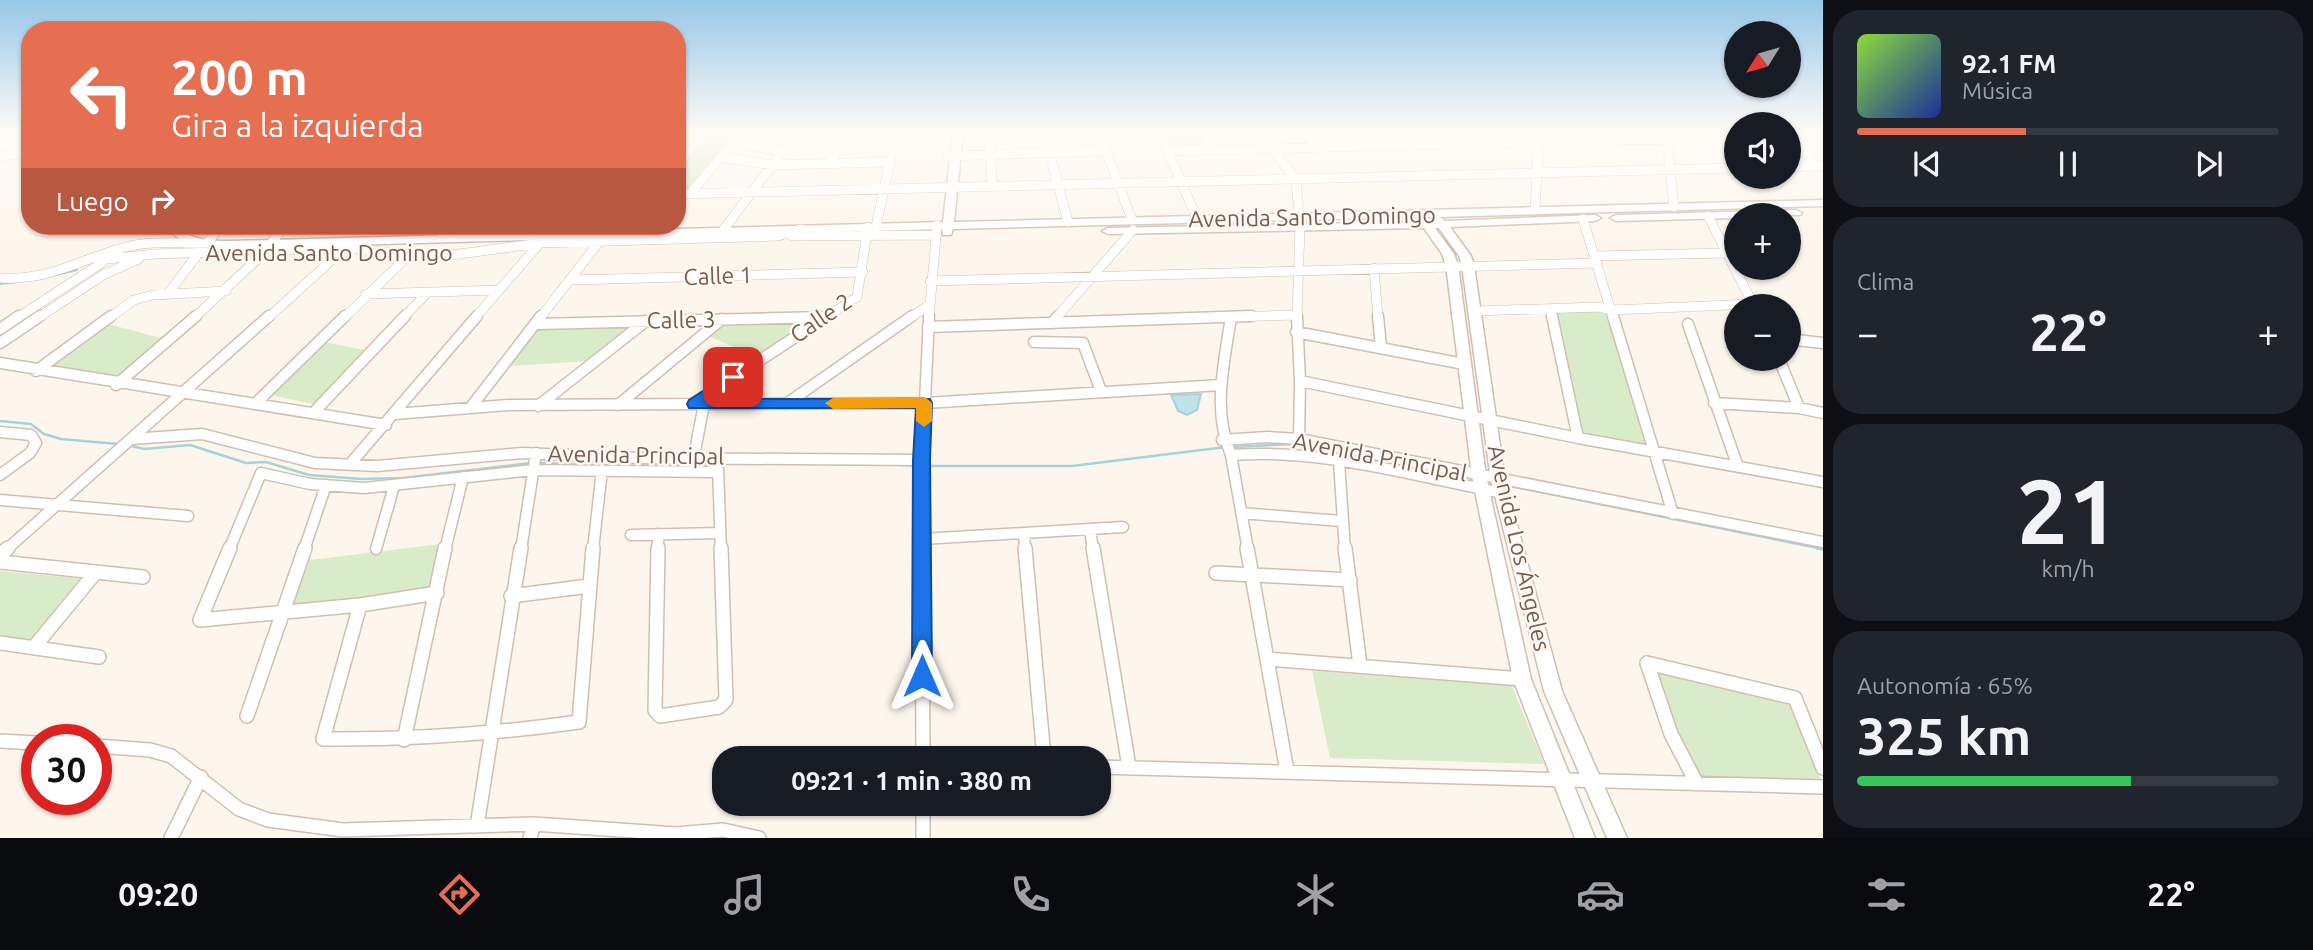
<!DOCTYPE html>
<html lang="es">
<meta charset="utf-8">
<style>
:root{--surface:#171b24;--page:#20242c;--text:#f1f3f6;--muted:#9ea1a6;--line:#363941;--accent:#e76f51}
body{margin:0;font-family:Ubuntu,sans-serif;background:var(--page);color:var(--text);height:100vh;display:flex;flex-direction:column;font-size:26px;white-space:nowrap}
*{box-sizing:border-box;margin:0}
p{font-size:23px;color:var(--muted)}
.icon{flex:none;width:38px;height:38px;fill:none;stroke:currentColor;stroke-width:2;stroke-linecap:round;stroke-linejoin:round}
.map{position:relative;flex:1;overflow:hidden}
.drawer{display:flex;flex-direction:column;gap:10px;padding:10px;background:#0d0f14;width:490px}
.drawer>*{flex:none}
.hud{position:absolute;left:21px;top:21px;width:665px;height:214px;border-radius:28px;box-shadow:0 2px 5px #0004;background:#e76f51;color:#fff;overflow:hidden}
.needle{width:46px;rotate:233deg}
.fabs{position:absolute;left:1724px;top:21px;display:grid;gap:14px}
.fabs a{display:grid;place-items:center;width:77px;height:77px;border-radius:50%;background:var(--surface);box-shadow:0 2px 5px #0004;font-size:35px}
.speed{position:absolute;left:21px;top:724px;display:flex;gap:14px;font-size:35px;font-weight:700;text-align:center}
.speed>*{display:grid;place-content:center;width:91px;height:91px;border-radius:50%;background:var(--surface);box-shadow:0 2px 5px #0004;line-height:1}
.speed .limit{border:10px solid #d22;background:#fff;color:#111}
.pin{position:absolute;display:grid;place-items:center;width:60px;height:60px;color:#fff;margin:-30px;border-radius:14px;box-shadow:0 4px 10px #0006}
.me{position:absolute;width:77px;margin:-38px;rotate:0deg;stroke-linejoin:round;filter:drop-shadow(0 0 5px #0008)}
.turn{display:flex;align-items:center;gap:24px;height:147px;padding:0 35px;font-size:32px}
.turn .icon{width:91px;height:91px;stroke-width:2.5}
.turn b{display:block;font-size:49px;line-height:60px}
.then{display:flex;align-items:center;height:66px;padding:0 35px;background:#0003;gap:14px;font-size:26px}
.big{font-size:52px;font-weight:700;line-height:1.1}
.drawer .card{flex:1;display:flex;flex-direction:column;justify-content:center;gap:10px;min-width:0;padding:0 24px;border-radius:28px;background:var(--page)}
.drawer .dial{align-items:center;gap:0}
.dial b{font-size:91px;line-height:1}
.song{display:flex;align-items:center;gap:21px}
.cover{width:84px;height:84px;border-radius:10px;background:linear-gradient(135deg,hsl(90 70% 55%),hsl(230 70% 35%))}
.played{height:7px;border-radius:4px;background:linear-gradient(90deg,var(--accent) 40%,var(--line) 40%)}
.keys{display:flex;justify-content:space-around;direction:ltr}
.heat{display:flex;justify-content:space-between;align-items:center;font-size:38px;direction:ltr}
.charge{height:10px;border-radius:5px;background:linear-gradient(90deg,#34c759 65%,var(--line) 0)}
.trip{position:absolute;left:712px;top:746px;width:399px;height:70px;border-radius:28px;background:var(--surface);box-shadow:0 2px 5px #0004;font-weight:700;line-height:70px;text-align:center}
.menu{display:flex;height:112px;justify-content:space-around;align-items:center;background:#090b0e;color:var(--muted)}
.menu .icon{width:49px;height:49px}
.menu .on{color:var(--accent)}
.menu b{font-size:32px;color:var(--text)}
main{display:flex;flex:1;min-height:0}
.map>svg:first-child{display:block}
</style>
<main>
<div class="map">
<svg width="1823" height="838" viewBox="0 0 1823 838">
<rect width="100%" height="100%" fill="#fdf6ec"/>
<path fill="#d8ecc9" d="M707,132H739L689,193H677V169Z
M1162,132H1201L1208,146L1168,148Z
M1555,311L1607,312L1646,448L1582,435Z
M814,319L755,356L708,336L725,323Z
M104,323L165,339L117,379L47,365Z
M637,324L591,361L509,366L540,327Z
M324,342L369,351L317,405L270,395Z
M440,544L432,588L289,606L303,561Z
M0,571L85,579L35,640L0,636Z
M1655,669L1792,704L1821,780L1699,778L1677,730Z
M1312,671L1511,684L1544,764L1330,758Z"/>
<path fill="#bfe3e8" stroke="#a5d3da" stroke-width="2" d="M1201,394L1197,410L1187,415L1178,411L1171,395Z"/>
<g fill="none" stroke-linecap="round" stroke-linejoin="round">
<path stroke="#a5d3da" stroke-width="2" d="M35,280L77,270
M0,284L18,282"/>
<path stroke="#a5d3da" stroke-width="2.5" d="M0,421L31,424L44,434L61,439L118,444
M128,445L144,449L190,445L246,463L266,462L309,475L361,479L403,478L531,463
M1233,447L1290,444L1474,479
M538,463L629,466
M901,465L919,466
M639,466L716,464
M926,466H1072L1226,447
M1505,485L1823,549"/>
<path stroke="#a5d3da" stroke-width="3.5" d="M1817,548L1823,549"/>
<defs>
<path id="minor-far2" d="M990,132L992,187
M1044,132L1068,222
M1099,132L1132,220
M1159,132L1197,218
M1203,132L1212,150
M1260,132L1296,180L1299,216
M1305,132L1317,147
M1563,132L1603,140L1736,138
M1798,132L1812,166
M0,137L20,132
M1667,139L1674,207
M733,143L783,151
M1376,146L1380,132
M1167,151L1539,142
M947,156L1106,151
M0,157L30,151
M721,157L773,165L889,162
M829,163L850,132
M677,165L704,132
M1788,167L1823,166
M677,194L1736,168
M690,194L742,132
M1535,210L1539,132
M1708,216L1754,306
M1583,219L1613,318
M876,227L896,132
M511,236L516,226
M564,236L572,226
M792,236L936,235
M718,237L797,132
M442,238L449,226
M272,242L285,226
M1594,256L1727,253
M107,259L155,254L344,248L438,257L540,243L778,236L801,229
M1374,268L1378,318
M0,278C50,281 80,259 126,247C152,240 180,244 207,243L221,226
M572,280L863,272
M930,281L1597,263
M366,294L499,290
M167,295L198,254
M1550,309L1552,318
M1475,311L1599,307L1612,310L1753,304
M17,318L103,262
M38,318L103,275L139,259
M109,318L134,300L153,295L226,291
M194,318L266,251
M268,318L346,247
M344,318L409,255
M403,318L427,293
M475,318L540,243
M540,318L599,242
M774,318L824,317
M825,318L857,297L868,227
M910,318L929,305
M929,318L937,225
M1056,318L1133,230
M1197,318L1296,315
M1297,318L1300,226"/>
<path id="minor-far1" d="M1297,316L1300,381L1299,439
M1378,316L1381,348
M1552,316L1578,438
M1613,316L1673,514
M1231,317C1224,364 1212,410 1231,455C1322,448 1413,476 1502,493
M1052,323L1058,316
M537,324L824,317
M1688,324L1737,464
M928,327L1251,316
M0,329L19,316
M1296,332L1464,364
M1788,339L1823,343
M1034,342L1083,343L1101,391
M0,343L40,316
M1779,359L1799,408
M0,363L386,425
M36,371L111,316
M1300,381L1578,438L1823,482
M116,385L196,316
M258,401L345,316
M1714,403L1799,408L1823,413
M694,404L827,316
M786,404L912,316
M618,405L722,319
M538,406L646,321
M471,407L541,316
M316,410L405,316
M395,414L508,405L925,403L1221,385
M0,432L31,435L36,443L30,453L0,475
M132,439L202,434L315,463L377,466L522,453L641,458L921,460
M1222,440L1267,437L1299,439L1823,542
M1231,455L1248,550
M694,456L704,404
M1339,462L1345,550
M351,463L477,316
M718,468L721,550
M0,500L188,516
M1241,513L1341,521
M1090,529L1093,550
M1024,533L1025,550
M631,535L719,533
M922,539L1123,527
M376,549L394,486
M6,550L269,316
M229,550L261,473L310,484L364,488L533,470L717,472
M304,550L326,485
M445,550L463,477
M521,550L536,453
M593,550L602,470
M658,550V534
M922,550L924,424L929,316"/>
<path id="minor" d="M230,548L200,620L360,605L437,593
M658,548L655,710L660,716L719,707L726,700L721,548
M922,548L923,758
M1025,548L1044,758
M1093,548L1129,767
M1247,548L1287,771
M1345,548L1360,665
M0,555L8,548
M0,562L143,577
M1216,573L1350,580
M511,596L589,586
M360,605L323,739C411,740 492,734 579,722L593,548
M0,643L99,657
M34,647L96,572
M1267,659L1522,679
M1647,663L1795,698L1823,768
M1647,663L1671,734L1697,784
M247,716L305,548
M404,740L445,548
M0,741L37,743
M96,746L150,750L171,756L239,809L268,820L343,830L534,824L676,834L723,830L759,838
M1099,767L1823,787
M923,803V838
M477,826L521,548
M171,838L201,777
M530,838L534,824"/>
<path id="tertiary" d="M953,132H963L954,222L1823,200V206L1440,217L1445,221L1595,215L1601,218L1595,221L1450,227L1471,256L1474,265L1505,480L1562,691L1627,838H1607L1544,691L1491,480L1462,265L1459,256L1439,228H1435L1454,254L1458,265L1486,476L1531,679L1595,838H1575L1513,679L1472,476L1446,265L1442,254L1424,228L1108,234L1102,231L1108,228L1419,222L1418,217L953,229L951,235H943L942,229L232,248C207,248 182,246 164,226H176C192,241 212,241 232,241L943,222ZM1427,217H1438L1435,218L1434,221H1430Z
M1796,210L1802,213L1800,215H1736V218L1616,221L1610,218L1616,215Z"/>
</defs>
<use href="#minor-far2" stroke="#d1beb0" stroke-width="10"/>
<use href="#minor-far1" stroke="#d1beb0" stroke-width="13"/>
<use href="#minor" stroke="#d1beb0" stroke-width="16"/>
<use href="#tertiary" stroke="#d1beb0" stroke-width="3"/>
<use href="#minor-far2" stroke="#fff" stroke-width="9"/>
<use href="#minor-far1" stroke="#fff" stroke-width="10"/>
<use href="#minor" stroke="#fff" stroke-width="13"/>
<use href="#tertiary" fill="#fff" fill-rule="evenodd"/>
</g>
<linearGradient id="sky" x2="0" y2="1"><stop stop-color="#97c7e8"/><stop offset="0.53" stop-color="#fefbf6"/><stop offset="1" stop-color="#fefbf6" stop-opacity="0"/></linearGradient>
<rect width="1823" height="250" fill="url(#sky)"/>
<path fill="#1a73e8" stroke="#114b97" stroke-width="2" d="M733,372L740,377L738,381L713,399H930L932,403L930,460L932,676L929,682L922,685L915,682L912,676L913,460L916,408H689L687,404L689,400Z"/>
<path fill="#f59e0b" d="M925,397L932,403V421L924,427L916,421V408L833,409L825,403L833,398Z"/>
<g text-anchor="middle" stroke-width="5" stroke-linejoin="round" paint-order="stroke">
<g font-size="23" fill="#7a5c4d" stroke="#fffaf3">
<text transform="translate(1312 217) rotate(-1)" y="8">Avenida Santo Domingo</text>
<text x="329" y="261">Avenida Santo Domingo</text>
<text transform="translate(718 276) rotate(-2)" y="8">Calle 1</text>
<text transform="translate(821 318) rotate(-34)" y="8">Calle 2</text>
<text transform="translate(681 320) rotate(-1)" y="8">Calle 3</text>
<text transform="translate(636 455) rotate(1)" y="8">Avenida Principal</text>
<text transform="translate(1380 457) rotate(11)" y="8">Avenida Principal</text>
<text transform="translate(1519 548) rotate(77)" y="8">Avenida Los Ángeles</text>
</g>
</g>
</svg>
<div class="fabs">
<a><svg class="needle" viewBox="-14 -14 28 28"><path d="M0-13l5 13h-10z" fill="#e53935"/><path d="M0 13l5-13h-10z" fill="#9ea1a6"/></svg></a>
<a><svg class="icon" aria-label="sound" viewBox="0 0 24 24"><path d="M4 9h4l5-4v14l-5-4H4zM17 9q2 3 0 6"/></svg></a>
<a>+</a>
<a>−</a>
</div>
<div class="speed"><div class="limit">30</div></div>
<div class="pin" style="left:733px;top:377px;background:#d93025"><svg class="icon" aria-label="arrive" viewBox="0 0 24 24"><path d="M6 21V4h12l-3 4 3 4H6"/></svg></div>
<svg class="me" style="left:922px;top:676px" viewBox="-20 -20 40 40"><path d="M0-17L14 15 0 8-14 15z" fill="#1a73e8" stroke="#fff" stroke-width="4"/></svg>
<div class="trip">09:21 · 1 min · 380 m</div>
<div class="hud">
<div class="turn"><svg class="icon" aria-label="left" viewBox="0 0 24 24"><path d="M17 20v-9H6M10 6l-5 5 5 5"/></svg><div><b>200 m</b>Gira a la izquierda</div></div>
<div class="then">Luego<svg class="icon" aria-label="right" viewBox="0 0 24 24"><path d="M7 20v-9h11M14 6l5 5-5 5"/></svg></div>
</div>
</div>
<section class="drawer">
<div class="card">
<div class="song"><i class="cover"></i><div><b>92.1 FM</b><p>Música</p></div></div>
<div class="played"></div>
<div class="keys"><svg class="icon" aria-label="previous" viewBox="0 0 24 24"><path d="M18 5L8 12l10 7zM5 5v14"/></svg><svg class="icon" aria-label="pause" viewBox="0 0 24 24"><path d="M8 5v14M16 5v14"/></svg><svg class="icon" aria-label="next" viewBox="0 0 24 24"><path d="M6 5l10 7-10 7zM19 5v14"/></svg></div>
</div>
<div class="card"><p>Clima</p>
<div class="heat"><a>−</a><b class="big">22°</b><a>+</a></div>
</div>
<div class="card dial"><b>21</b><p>km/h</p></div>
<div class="card"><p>Autonomía · 65%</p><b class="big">325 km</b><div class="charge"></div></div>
</section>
</main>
<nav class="menu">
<b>09:20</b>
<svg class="icon on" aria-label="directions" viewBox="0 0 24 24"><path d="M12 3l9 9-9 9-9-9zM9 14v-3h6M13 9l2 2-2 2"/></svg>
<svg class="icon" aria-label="music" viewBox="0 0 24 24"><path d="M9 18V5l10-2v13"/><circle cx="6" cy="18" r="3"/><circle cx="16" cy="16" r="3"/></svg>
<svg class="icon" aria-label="phone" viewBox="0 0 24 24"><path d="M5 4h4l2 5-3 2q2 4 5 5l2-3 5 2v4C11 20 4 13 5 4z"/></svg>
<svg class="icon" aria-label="climate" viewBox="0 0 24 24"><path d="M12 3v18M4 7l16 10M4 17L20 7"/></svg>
<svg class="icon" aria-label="car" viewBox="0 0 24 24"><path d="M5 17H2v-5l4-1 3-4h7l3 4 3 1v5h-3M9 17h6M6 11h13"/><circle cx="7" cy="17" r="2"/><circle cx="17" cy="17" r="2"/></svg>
<svg class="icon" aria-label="filters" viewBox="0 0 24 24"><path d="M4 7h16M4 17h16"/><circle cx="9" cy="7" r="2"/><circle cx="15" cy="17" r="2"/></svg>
<b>22°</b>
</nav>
